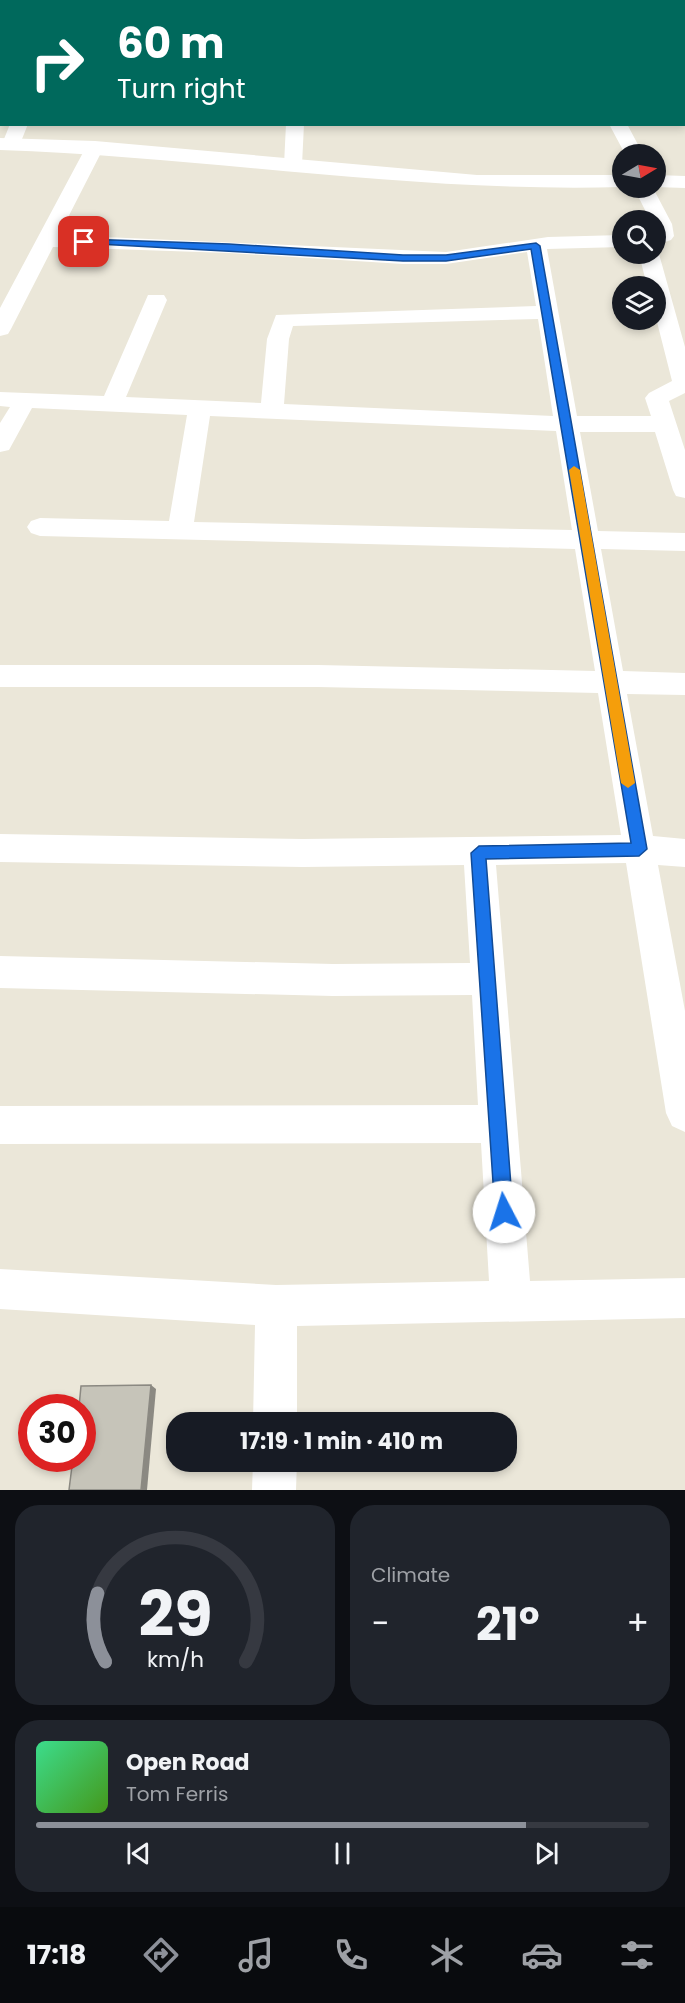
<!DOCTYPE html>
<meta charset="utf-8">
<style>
:root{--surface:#171b24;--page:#20242c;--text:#f1f3f6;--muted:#9ea1a6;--line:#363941;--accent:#8c9099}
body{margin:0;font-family:Poppins,sans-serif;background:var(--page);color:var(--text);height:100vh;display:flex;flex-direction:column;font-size:22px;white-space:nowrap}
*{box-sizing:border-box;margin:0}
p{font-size:20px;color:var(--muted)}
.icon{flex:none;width:33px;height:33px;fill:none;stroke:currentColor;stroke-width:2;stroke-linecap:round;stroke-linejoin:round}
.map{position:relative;height:1490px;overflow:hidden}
.sheet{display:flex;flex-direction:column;gap:15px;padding:15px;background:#0d0f14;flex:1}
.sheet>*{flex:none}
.hud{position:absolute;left:0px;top:0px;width:686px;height:126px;box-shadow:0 3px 9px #0003;background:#00695c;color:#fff;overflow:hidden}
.needle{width:39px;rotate:80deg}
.controls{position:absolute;left:612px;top:144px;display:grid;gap:12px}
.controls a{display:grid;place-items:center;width:54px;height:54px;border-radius:50%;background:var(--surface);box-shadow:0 3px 9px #0003;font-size:30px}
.speed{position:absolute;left:18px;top:1394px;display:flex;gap:12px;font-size:30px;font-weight:700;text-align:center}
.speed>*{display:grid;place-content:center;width:78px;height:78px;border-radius:50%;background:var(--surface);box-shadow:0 3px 9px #0003;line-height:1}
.speed .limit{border:9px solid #d22;background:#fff;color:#111}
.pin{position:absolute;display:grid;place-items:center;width:51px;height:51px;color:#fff;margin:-26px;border-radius:12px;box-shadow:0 3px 9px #0006}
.me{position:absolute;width:66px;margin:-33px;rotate:355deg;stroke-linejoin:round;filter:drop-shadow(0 0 4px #0008)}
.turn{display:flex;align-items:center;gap:21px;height:126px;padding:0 18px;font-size:27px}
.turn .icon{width:78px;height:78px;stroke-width:2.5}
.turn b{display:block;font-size:42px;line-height:51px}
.big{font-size:45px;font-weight:700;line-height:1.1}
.sheet .widget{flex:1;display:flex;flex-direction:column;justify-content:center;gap:9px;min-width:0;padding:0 21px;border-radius:24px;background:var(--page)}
.sheet .dial{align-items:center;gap:0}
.dial svg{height:156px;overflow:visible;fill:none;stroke:var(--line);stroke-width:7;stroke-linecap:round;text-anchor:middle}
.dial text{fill:var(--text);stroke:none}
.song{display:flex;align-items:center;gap:18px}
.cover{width:72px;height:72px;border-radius:9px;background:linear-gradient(135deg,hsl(150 70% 55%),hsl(100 70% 35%))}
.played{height:6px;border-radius:3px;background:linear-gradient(90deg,var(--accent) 80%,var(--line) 80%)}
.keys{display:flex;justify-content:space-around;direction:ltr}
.heat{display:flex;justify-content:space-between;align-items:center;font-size:33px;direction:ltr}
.sheet .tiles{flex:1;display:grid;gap:15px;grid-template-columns:1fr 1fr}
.widget:last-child{grid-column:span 2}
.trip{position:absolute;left:166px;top:1412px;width:351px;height:60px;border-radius:24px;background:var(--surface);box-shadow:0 3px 9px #0003;font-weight:700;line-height:60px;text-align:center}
.tabs{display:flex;height:96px;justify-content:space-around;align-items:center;background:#090b0e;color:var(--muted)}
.tabs .icon{width:42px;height:42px}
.tabs .current{color:var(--accent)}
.tabs b{font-size:27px;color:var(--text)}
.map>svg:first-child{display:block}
</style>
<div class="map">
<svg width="685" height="1490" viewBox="0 0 685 1490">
<rect width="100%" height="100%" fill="#ebe7d9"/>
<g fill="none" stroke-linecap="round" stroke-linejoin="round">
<path fill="#fff" fill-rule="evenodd" d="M13,0H29L13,2Z
M292,0H308V2H292Z
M555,0H571V2H556Z
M684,72H685V84H684Z
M684,111H685V121H684Z
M10,124H28L20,144L11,149L2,144Z
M286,124H304L302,165L293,171L284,165Z
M609,124H627L643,154H625Z
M95,142L104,147L59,235L446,252L548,237L622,235V247L547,249L577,416H651L645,398L649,393L672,381L656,318V286H647L639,254H656V250L659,254L685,347V393L669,401L685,450V498L676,496L673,490L655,432H580L598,531L685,533V551L601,549L623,671L685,673V695L627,694L653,836L685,839V867L658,865L685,1011V1132L672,1126L666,1113L626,863L496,865L530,1281L685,1278V1318L297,1326V1422H253L255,1325L0,1309V1269L276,1285L489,1281L481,1143L0,1144V1106L478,1105L472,995L333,996L0,988V956L333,964L470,963L464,865L303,867L0,862V834L303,839L621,835L598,693L318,687H0V665H318L595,671L575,549L40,536L31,533L27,527L31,521L40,518L169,521L187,415L32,408L9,450L0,452V423L10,407L0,406V392L104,396L148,295H164L167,300L126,397L261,403L267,339L276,315L536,306L527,252L446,264H403L229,253L53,247L11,329L8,334L0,336V308L86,147ZM538,319L553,416L284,404L289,339L293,326ZM210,416L556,431L572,530L194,522Z
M634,188H653L672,224L674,236L671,240L656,245V220H650Z
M253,1461H297L296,1490H252Z"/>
<path fill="#fff" fill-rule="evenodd" d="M0,138L95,141L477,175H622V187C414,193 208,157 0,150Z
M656,175L685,176V188L656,187Z"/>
</g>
<path fill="#8b8982" d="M151,1385L156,1389L147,1490H141Z"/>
<path fill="#c6c4b9" stroke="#8b8982" stroke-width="1.5" d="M151,1385L141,1490H69L73,1458H82V1407H79L81,1386Z"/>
<path fill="#1a73e8" stroke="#114b97" stroke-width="1.5" d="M84,239L229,244L403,255H446L536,243L540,246L647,849L639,856L486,859L513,1212L510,1219L504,1221L498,1219L495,1212L471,853L479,846L631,843L531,249L446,261H403L80,243L79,242Z"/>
<path fill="#f59e0b" d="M574,466L580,470L635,783L628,788L621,783L569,470Z"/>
</svg>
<div class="controls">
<a><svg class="needle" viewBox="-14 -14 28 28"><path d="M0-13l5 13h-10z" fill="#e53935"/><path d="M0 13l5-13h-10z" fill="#9ea1a6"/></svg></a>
<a><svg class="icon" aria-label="search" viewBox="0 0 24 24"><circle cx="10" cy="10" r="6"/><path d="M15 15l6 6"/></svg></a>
<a><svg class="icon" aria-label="layers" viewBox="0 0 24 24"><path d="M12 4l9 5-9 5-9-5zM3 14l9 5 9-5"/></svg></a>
</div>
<div class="speed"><div class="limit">30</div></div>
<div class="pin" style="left:84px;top:242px;background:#d93025"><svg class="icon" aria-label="arrive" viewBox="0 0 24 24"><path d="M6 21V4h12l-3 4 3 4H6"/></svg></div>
<svg class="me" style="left:504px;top:1212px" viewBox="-20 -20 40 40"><circle r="19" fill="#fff"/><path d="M0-13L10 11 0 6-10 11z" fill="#1a73e8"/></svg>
<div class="trip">17:19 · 1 min · 410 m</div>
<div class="hud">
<div class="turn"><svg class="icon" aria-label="right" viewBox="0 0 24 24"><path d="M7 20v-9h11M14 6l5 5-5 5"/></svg><div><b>60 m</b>Turn right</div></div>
</div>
</div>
<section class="sheet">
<div class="tiles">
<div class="widget dial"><svg viewBox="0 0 100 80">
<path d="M14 69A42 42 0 1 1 86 69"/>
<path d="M14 69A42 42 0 0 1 10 34" stroke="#8c9099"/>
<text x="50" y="56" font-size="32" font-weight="700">29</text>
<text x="50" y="72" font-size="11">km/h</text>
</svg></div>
<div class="widget"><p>Climate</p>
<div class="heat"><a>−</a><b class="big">21°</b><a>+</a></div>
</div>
<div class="widget">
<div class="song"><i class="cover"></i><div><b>Open Road</b><p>Tom Ferris</p></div></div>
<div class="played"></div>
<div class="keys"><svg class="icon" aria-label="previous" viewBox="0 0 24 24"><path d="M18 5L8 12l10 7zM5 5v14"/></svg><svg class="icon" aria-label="pause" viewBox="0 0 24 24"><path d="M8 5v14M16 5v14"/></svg><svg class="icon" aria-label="next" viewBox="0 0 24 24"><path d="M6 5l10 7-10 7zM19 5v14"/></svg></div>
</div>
</div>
</section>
<nav class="tabs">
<b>17:18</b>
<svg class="icon current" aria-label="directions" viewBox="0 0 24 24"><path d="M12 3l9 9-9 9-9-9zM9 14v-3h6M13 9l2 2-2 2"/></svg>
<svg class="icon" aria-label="music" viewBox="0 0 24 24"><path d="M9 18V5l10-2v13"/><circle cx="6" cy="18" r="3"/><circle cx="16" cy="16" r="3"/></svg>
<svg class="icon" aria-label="phone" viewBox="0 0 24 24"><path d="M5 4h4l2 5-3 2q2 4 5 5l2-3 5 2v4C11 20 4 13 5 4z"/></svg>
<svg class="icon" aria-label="climate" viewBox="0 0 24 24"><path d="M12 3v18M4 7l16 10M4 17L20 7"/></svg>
<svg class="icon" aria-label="car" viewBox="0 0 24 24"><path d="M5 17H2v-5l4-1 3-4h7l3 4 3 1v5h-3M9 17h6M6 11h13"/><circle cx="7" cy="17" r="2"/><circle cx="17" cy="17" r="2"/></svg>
<svg class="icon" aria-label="filters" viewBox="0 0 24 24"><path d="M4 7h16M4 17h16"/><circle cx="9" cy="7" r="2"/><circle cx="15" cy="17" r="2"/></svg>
</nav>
